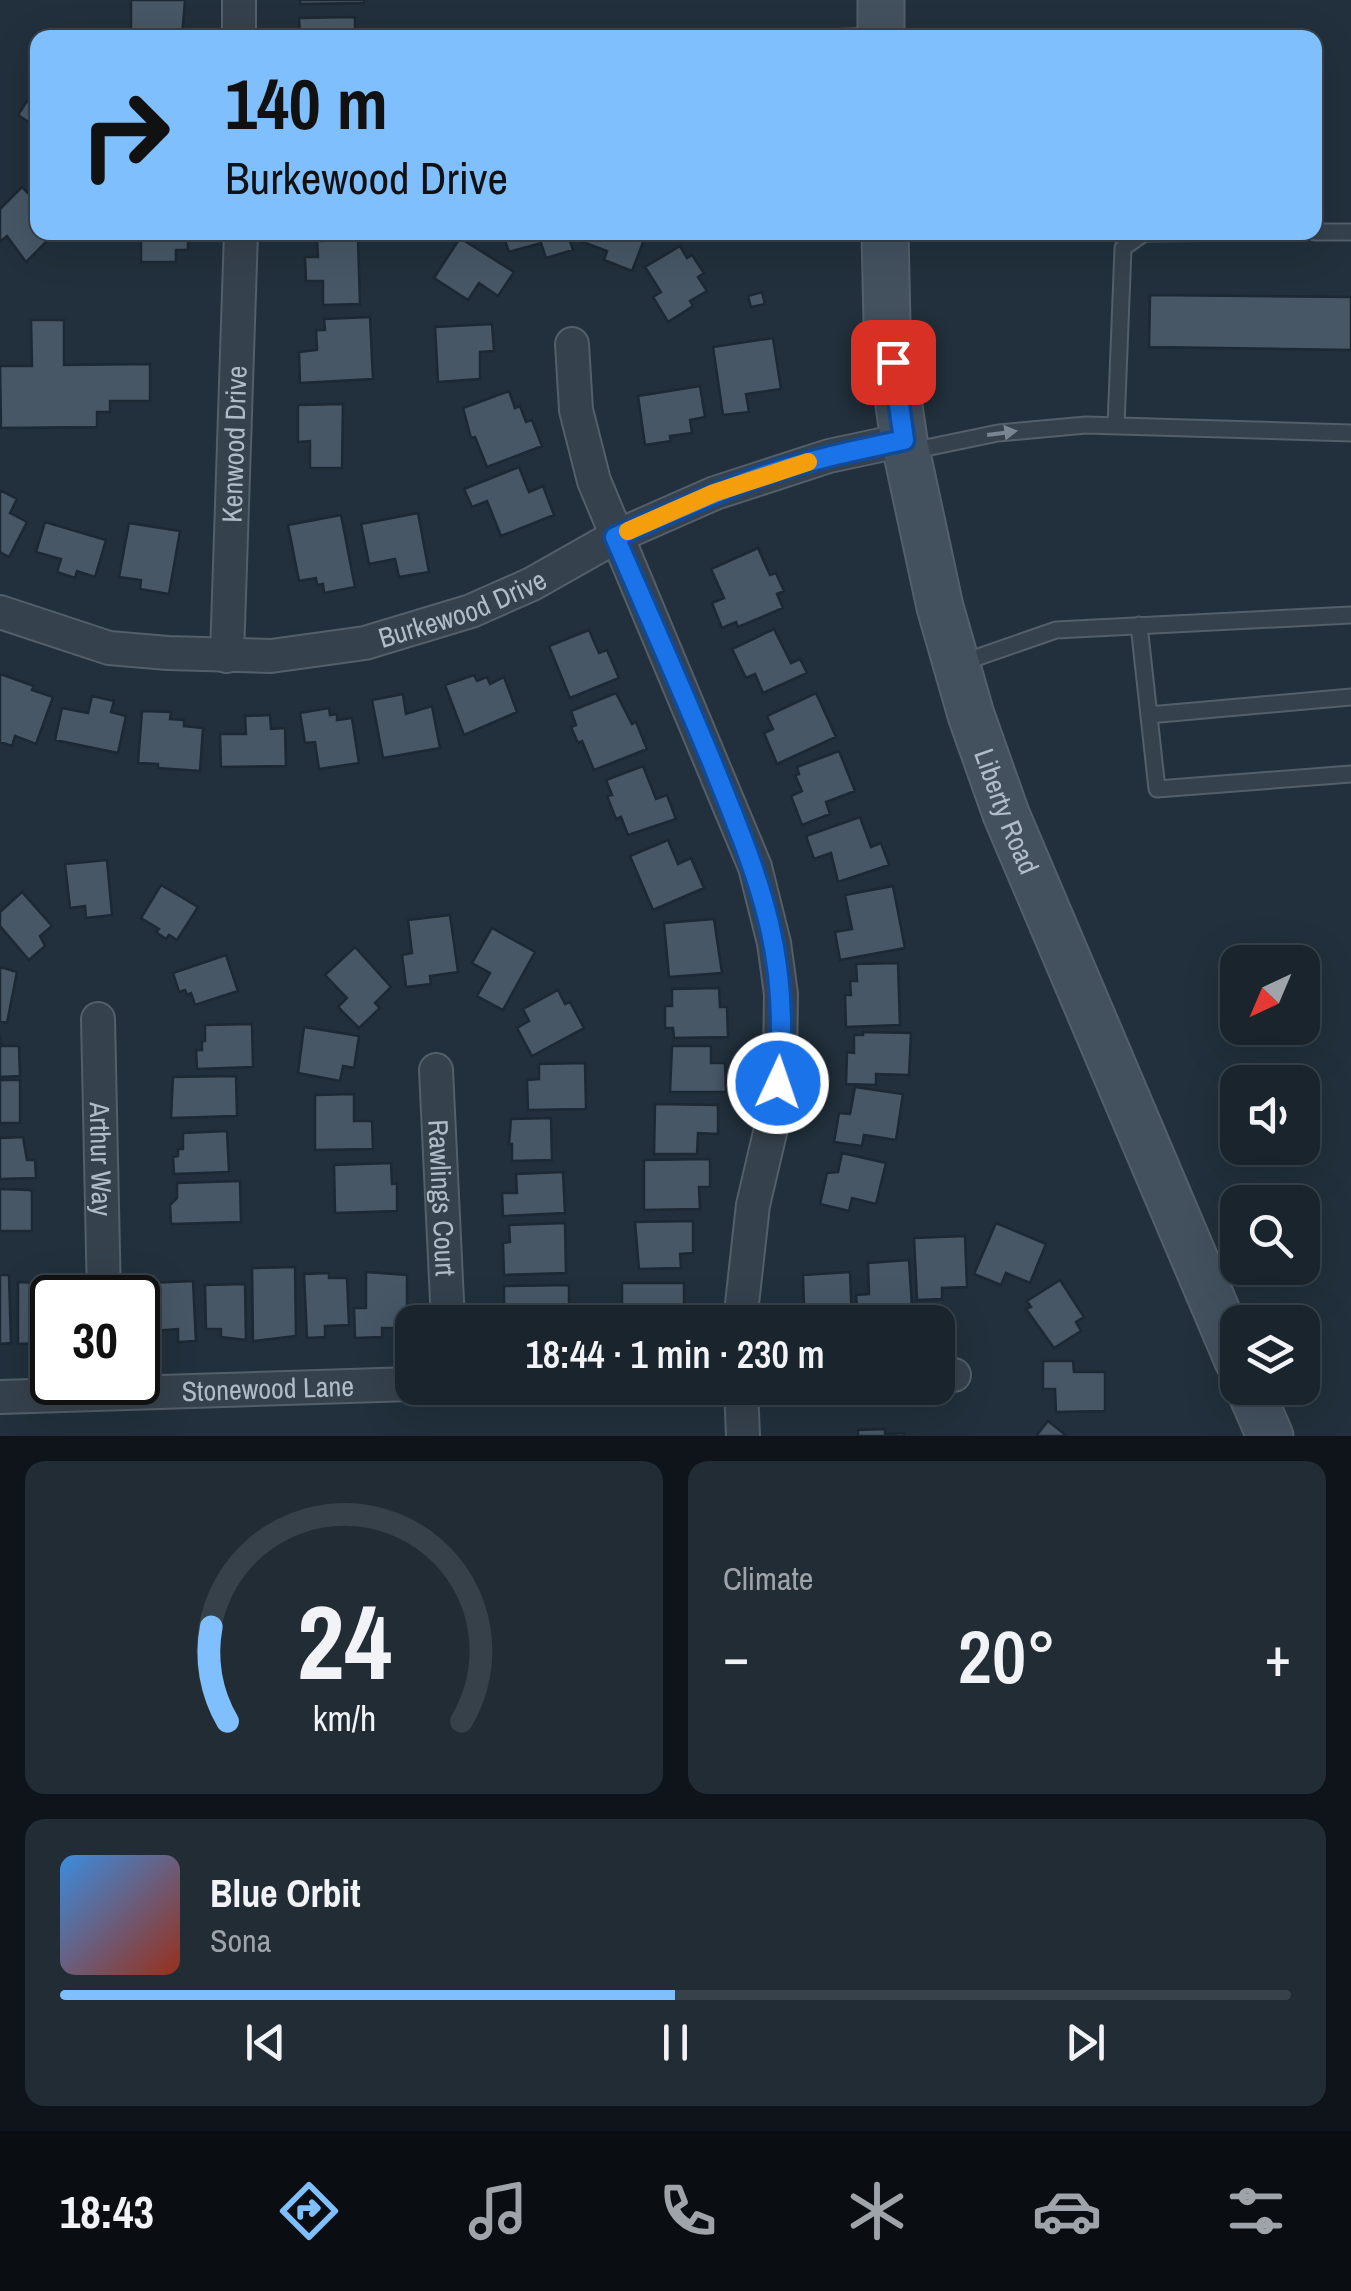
<!DOCTYPE html>
<meta charset="utf-8">
<style>
:root{--surface:#19242d;--page:#222c35;--text:#f1f3f6;--muted:#9fa4aa;--line:#374149;--accent:#80bffd}
body{margin:0;font-family:"Archivo Narrow",sans-serif;background:var(--page);color:var(--text);height:100vh;display:flex;flex-direction:column;font-size:38px;white-space:nowrap}
*{box-sizing:border-box;margin:0}
p{font-size:32px;color:var(--muted)}
.icon{flex:none;width:55px;height:55px;fill:none;stroke:currentColor;stroke-width:2;stroke-linecap:round;stroke-linejoin:round}
.map{position:relative;height:1436px;overflow:hidden}
.details{display:flex;flex-direction:column;gap:25px;padding:25px;background:#0e1419;flex:1}
.details>*{flex:none}
.banner{position:absolute;left:30px;top:30px;width:1292px;height:210px;border-radius:20px;box-shadow:0 10px 40px #0002,0 0 0 2px var(--line);background:#80bffd;color:#111;overflow:hidden}
.needle{width:65px;rotate:224deg}
.controls{position:absolute;left:1220px;top:945px;display:grid;gap:20px}
.controls a{display:grid;place-items:center;width:100px;height:100px;border-radius:20px;background:var(--surface);box-shadow:0 10px 40px #0002,0 0 0 2px var(--line);font-size:50px}
.speed{position:absolute;left:30px;top:1275px;display:flex;gap:20px;font-size:50px;font-weight:700;text-align:center}
.speed>*{display:grid;place-content:center;width:130px;height:130px;border-radius:50%;background:var(--surface);box-shadow:0 10px 40px #0002,0 0 0 2px var(--line);line-height:1}
.speed .limit{border:5px solid #111;border-radius:15px;background:#fff;color:#111}
.pin{position:absolute;display:grid;place-items:center;width:85px;height:85px;color:#fff;margin:-42px;border-radius:20px;box-shadow:0 5px 15px #0006}
.me{position:absolute;width:110px;margin:-55px;rotate:3deg;stroke-linejoin:round;filter:drop-shadow(0 0 8px #0008)}
.turn{display:flex;align-items:center;gap:35px;height:210px;padding:0 30px;font-size:45px}
.turn .icon{width:130px;height:130px;stroke-width:2.5}
.turn b{display:block;font-size:70px;line-height:85px}
.big{font-size:75px;font-weight:600;line-height:1.1}
.details .widget{flex:1;display:flex;flex-direction:column;justify-content:center;gap:15px;min-width:0;padding:0 35px;border-radius:20px;background:var(--page)}
.details .dial{align-items:center;gap:0}
.dial svg{height:260px;overflow:visible;fill:none;stroke:var(--line);stroke-width:7;stroke-linecap:round;text-anchor:middle}
.dial text{fill:var(--text);stroke:none}
.song{display:flex;align-items:center;gap:30px}
.cover{width:120px;height:120px;border-radius:15px;background:linear-gradient(135deg,hsl(210 70% 55%),hsl(10 70% 35%))}
.played{height:10px;border-radius:5px;background:linear-gradient(90deg,var(--accent) 50%,var(--line) 50%)}
.keys{display:flex;justify-content:space-around;direction:ltr}
.heat{display:flex;justify-content:space-between;align-items:center;font-size:55px;direction:ltr}
.details .tiles{flex:1;display:grid;gap:25px;grid-template-columns:1fr 1fr}
.widget:last-child{grid-column:span 2}
.trip{position:absolute;left:395px;top:1305px;width:560px;height:100px;border-radius:20px;background:var(--surface);box-shadow:0 10px 40px #0002,0 0 0 2px var(--line);font-weight:600;line-height:100px;text-align:center}
.tab-bar{display:flex;height:160px;justify-content:space-around;align-items:center;background:#0a0e12;color:var(--muted)}
.tab-bar .icon{width:70px;height:70px}
.tab-bar .selected{color:var(--accent)}
.tab-bar b{font-size:45px;color:var(--text)}
.map>svg:first-child{display:block}
</style>
<div class="map">
<svg width="1351" height="1436" viewBox="0 0 1351 1436">
<rect width="100%" height="100%" fill="#21303c"/>
<path fill="#475765" stroke="#1c2833" stroke-width="2.5" d="M131,0H185L182,38H131Z
M300,0H364V3L300,4Z
M355,17V38H300L299,18Z
M27,101L38,108L30,123L18,115Z
M22,187L38,203V232H56L26,262L7,236L0,242V209Z
M141,232H188V250H176V262H141Z
M502,232H567L573,250L546,258L541,243L509,252Z
M583,232H647L632,271L604,260L607,251L580,241Z
M460,238L514,272L498,296L479,283L468,300L434,278Z
M358,240L360,304L323,305V281H306L305,257H318L317,241Z
M680,246L687,258L692,255L704,273L698,277L707,291L690,301L693,306L668,322L653,297L661,292L645,267Z
M762,292L765,304L751,307L748,296Z
M1150,295L1351,297V350L1149,347Z
M370,317L373,379L300,383L299,352L317,350L316,330H325L324,319Z
M31,320H64V365L150,364V401H110V412H97V427L1,428L0,366H32Z
M492,324L494,351L480,352V379L438,382L435,327Z
M773,338L781,389L746,394L749,412L723,415L713,347Z
M700,386L705,417L690,420L692,433L670,436L671,441L645,445L638,396Z
M509,391L515,408L520,406L526,422L532,420L542,446L487,467L475,437L471,438L463,408Z
M343,404L342,468H310V441L298,442V405Z
M519,467L529,492L543,486L554,515L501,536L487,501L472,507L464,489Z
M0,490L17,499L10,513L27,522L9,557L0,552Z
M418,513L429,572L399,577L395,559L369,564L361,524Z
M341,515L355,587L324,593L323,584L317,585L316,578L299,581L288,525Z
M45,522L106,540L95,577L77,571L75,578L57,572L61,559L36,552Z
M129,523L180,531L169,594L140,589L141,580L119,577Z
M758,548L770,575L776,573L784,591L777,594L783,608L738,627L736,622L722,628L712,603L724,598L711,569Z
M774,629L791,663L800,659L807,673L763,693L755,674L746,678L732,649Z
M589,630L599,653L607,650L619,678L570,698L549,646Z
M0,674L34,686L32,690L53,697L36,744L15,736L12,746L0,742Z
M474,675L477,681L487,677L490,684L504,677L517,712L464,735L445,685Z
M616,693L632,724L636,722L647,749L594,770L582,741L578,743L571,727L576,725L571,711Z
M816,693L836,737L777,764L764,733L773,729L767,716Z
M403,694L406,714L432,706L440,748L383,758L372,700Z
M92,696L114,701L111,712L126,716L118,753L55,740L62,708L88,713Z
M329,708L330,715L337,714V720L352,718L359,763L319,769L315,742L305,743L300,713Z
M142,711L171,712L170,719L184,720V726L203,728L200,771L158,768V764L138,763Z
M270,715L271,729L285,728L286,766L221,767L220,734H246L245,716Z
M839,751L855,791L826,802L830,814L802,825L791,796L802,791L795,775L799,774L797,767Z
M643,766L656,799L667,795L676,819L628,835L621,817L616,819L607,796L612,795L606,780Z
M860,817L871,847L881,843L889,865L838,882L831,853L814,859L806,836Z
M668,840L678,864L691,858L704,888L653,910L630,856Z
M107,860L112,915L86,918L85,906L70,908L65,864Z
M161,885L198,907L177,940L169,935L166,939L156,932L159,929L141,918Z
M893,886L905,948L840,960L835,932L852,929L845,895Z
M22,892L52,926L40,936L45,946L29,960L0,926V912Z
M450,915L458,972L430,976L431,984L406,987L402,955L412,953L408,920Z
M714,919L722,973L669,977L664,923Z
M492,928L535,952L503,1010L477,996L490,973L472,963Z
M355,947L391,987L375,1003L380,1008L359,1028L338,1007L347,998L325,975Z
M226,955L238,991L195,1005L191,993L187,995L185,990L179,992L173,973Z
M898,963L900,1025L846,1027L845,995H851L850,981H857L856,964Z
M0,967L17,972L7,1023L0,1021Z
M719,988L720,1007H727L728,1037L674,1038L673,1028H665V1006H672V989Z
M558,990L565,1004L570,1002L584,1028L532,1056L517,1028L529,1021L523,1009Z
M252,1024L253,1067L197,1069L196,1050H202V1041H205V1025Z
M304,1027L359,1036L354,1068L343,1066L340,1081L298,1073Z
M863,1032L911,1033L909,1075L876,1074V1085L846,1084L847,1052L854,1053V1035H863Z
M0,1035L1,1046H19L20,1076L0,1077Z
M672,1046H711V1063H725L726,1092H670Z
M585,1063L586,1109L528,1110L527,1080L539,1079V1064Z
M236,1076L237,1116L171,1118L173,1077Z
M0,1080H20V1123H0Z
M855,1087L903,1094L896,1140L864,1135L862,1146L834,1142L839,1113L850,1114Z
M354,1094V1121H372L373,1149L315,1150V1095Z
M655,1104L718,1105V1134L698,1133L697,1154H654Z
M551,1118L552,1160L512,1161V1144H509L511,1119Z
M227,1131L229,1172L174,1174L173,1157L178,1156V1149H183V1133Z
M23,1137L27,1160H35L36,1178L0,1179V1138Z
M842,1153L886,1163L876,1204L852,1198L849,1211L820,1204L827,1173L838,1172Z
M710,1159V1187H699L700,1209L644,1210V1160Z
M391,1163L392,1184L397,1183V1211L335,1213L334,1165Z
M563,1172L565,1213L503,1216L502,1193H517L516,1174Z
M240,1181L241,1222L171,1224L170,1205L177,1198V1183Z
M0,1189L30,1190L32,1192V1231H0Z
M693,1221V1253L680,1254L681,1268L639,1269L635,1222Z
M565,1223L566,1273L504,1275L503,1243L510,1242L509,1225Z
M996,1223L1046,1244L1030,1283L1006,1273L1001,1285L974,1274Z
M965,1236L967,1287L942,1288V1299L917,1300L914,1238Z
M909,1260L912,1306L883,1308L884,1320L858,1322L856,1295L869,1294L868,1263Z
M295,1267L296,1336L253,1341L252,1268Z
M366,1272L407,1275V1328H382V1337L355,1338L354,1308H366Z
M850,1272L852,1322H800V1307H804L803,1275Z
M329,1273V1278H347L349,1325L325,1326V1337L307,1338L304,1274Z
M0,1275H9L11,1343L0,1344Z
M1060,1280L1084,1317L1076,1322L1081,1331L1054,1348L1026,1309L1031,1307L1027,1301Z
M193,1281L196,1341L178,1342V1329L153,1331L150,1283Z
M18,1282L59,1284V1298H52V1331H42V1343L18,1344Z
M622,1283H684V1313H670V1322H622Z
M245,1284L246,1340L221,1337V1329H206L205,1285Z
M569,1285V1322H530V1317H504V1286Z
M1043,1361H1073L1074,1372H1105V1411L1056,1412L1055,1389H1043Z
M1048,1421L1067,1436H1036Z
M885,1429V1434L904,1433V1436H858V1430Z"/>
<g fill="none" stroke-linecap="round" stroke-linejoin="round">
<defs>
<path id="service" d="M824,38L877,36
M1315,232H1351
M1116,426L1123,248L1144,233L1262,232
M911,451L998,433L1086,425L1351,433
M1139,625L1157,789L1351,774
M961,663L1056,630L1351,615
M1149,715L1351,697"/>
<g id="minor">
<path d="M239,0V38"/>
<path d="M572,344L576,410L594,481L755,867L774,943L781,994L780,1059L776,1107L753,1205L740,1322"/>
<path id="s1" d="M0,612L109,648L168,653L271,656L365,643L471,611L532,584L615,537L715,493L829,456L904,440"/>
<path id="s2" d="M227,656L241,232"/>
<path id="s3" d="M98,1019L104,1298"/>
<path id="s4" d="M436,1070L448,1322"/>
<path d="M938,1372L954,1375"/>
<path d="M741,1388L743,1436"/>
<path id="s5" d="M0,1397L412,1384"/>
</g>
<g id="secondary">
<path d="M881,0V38"/>
<path id="s6" d="M885,232L887,323L904,440L940,607L971,715L1006,814L1238,1361"/>
<path d="M1249,1388L1270,1436"/>
</g>
</defs>
<use href="#service" stroke="#535f6a" stroke-width="19"/>
<use href="#minor" stroke="#535f6a" stroke-width="36"/>
<use href="#secondary" stroke="#535f6a" stroke-width="49"/>
<use href="#service" stroke="#35414c" stroke-width="15"/>
<use href="#minor" stroke="#35414c" stroke-width="32"/>
<use href="#secondary" stroke="#43515f" stroke-width="45"/>
</g>
<defs><path id="oneway-solid" d="M-6-.8H1V-3.2L6.5 0L1 3.2V.8H-6Z" transform="scale(2.5)"/></defs>
<use fill="#798590" href="#oneway-solid" transform="translate(1002 433) rotate(-8)"/>
<g fill="none" stroke-linecap="round" stroke-linejoin="round">
<defs>
<path id="route" d="M778,1083C792,953 758,877 711,760C680,685 647,611 615,537C666,515 715,492 767,474C812,459 858,450 904,440L893,362"/>
</defs>
<use href="#route" stroke="#114b97" stroke-width="25"/>
<use href="#route" stroke="#1a73e8" stroke-width="18"/>
<path stroke="#f59e0b" stroke-width="18" d="M628,531L714,493L808,462"/>
</g>
<g text-anchor="middle" stroke-width="8" stroke-linejoin="round" paint-order="stroke">
<g font-size="28" fill="#b0bcc8" stroke="#1a2631">
<text dy="10" stroke="none"><textPath href="#s2" startOffset="212">Kenwood Drive</textPath></text>
<text dy="10" stroke="none"><textPath href="#s1" startOffset="475">Burkewood Drive</textPath></text>
<text dy="10" stroke="none"><textPath href="#s6" startOffset="595">Liberty Road</textPath></text>
<text dy="10" stroke="none"><textPath href="#s3" startOffset="140">Arthur Way</textPath></text>
<text dy="10" stroke="none"><textPath href="#s4" startOffset="128">Rawlings Court</textPath></text>
<text dy="10" stroke="none"><textPath href="#s5" startOffset="268">Stonewood Lane</textPath></text>
</g>
</g>
</svg>
<div class="controls">
<a><svg class="needle" viewBox="-14 -14 28 28"><path d="M0-13l5 13h-10z" fill="#e53935"/><path d="M0 13l5-13h-10z" fill="#9fa4aa"/></svg></a>
<a><svg class="icon" aria-label="sound" viewBox="0 0 24 24"><path d="M4 9h4l5-4v14l-5-4H4zM17 9q2 3 0 6"/></svg></a>
<a><svg class="icon" aria-label="search" viewBox="0 0 24 24"><circle cx="10" cy="10" r="6"/><path d="M15 15l6 6"/></svg></a>
<a><svg class="icon" aria-label="layers" viewBox="0 0 24 24"><path d="M12 4l9 5-9 5-9-5zM3 14l9 5 9-5"/></svg></a>
</div>
<div class="speed"><div class="limit">30</div></div>
<div class="pin" style="left:893px;top:362px;background:#d93025"><svg class="icon" aria-label="arrive" viewBox="0 0 24 24"><path d="M6 21V4h12l-3 4 3 4H6"/></svg></div>
<svg class="me" style="left:778px;top:1083px" viewBox="-20 -20 40 40"><circle r="17" fill="#1a73e8" stroke="#fff" stroke-width="3"/><path d="M0-11L8 9 0 5-8 9z" fill="#fff"/></svg>
<div class="trip">18:44 · 1 min · 230 m</div>
<div class="banner">
<div class="turn"><svg class="icon" aria-label="right" viewBox="0 0 24 24"><path d="M7 20v-9h11M14 6l5 5-5 5"/></svg><div><b>140 m</b>Burkewood Drive</div></div>
</div>
</div>
<section class="details">
<div class="tiles">
<div class="widget dial"><svg viewBox="0 0 100 80">
<path d="M14 69A42 42 0 1 1 86 69"/>
<path d="M14 69A42 42 0 0 1 9 40" stroke="#80bffd"/>
<text x="50" y="56" font-size="32" font-weight="700">24</text>
<text x="50" y="72" font-size="11">km/h</text>
</svg></div>
<div class="widget"><p>Climate</p>
<div class="heat"><a>−</a><b class="big">20°</b><a>+</a></div>
</div>
<div class="widget">
<div class="song"><i class="cover"></i><div><b>Blue Orbit</b><p>Sona</p></div></div>
<div class="played"></div>
<div class="keys"><svg class="icon" aria-label="previous" viewBox="0 0 24 24"><path d="M18 5L8 12l10 7zM5 5v14"/></svg><svg class="icon" aria-label="pause" viewBox="0 0 24 24"><path d="M8 5v14M16 5v14"/></svg><svg class="icon" aria-label="next" viewBox="0 0 24 24"><path d="M6 5l10 7-10 7zM19 5v14"/></svg></div>
</div>
</div>
</section>
<nav class="tab-bar">
<b>18:43</b>
<svg class="icon selected" aria-label="directions" viewBox="0 0 24 24"><path d="M12 3l9 9-9 9-9-9zM9 14v-3h6M13 9l2 2-2 2"/></svg>
<svg class="icon" aria-label="music" viewBox="0 0 24 24"><path d="M9 18V5l10-2v13"/><circle cx="6" cy="18" r="3"/><circle cx="16" cy="16" r="3"/></svg>
<svg class="icon" aria-label="phone" viewBox="0 0 24 24"><path d="M5 4h4l2 5-3 2q2 4 5 5l2-3 5 2v4C11 20 4 13 5 4z"/></svg>
<svg class="icon" aria-label="climate" viewBox="0 0 24 24"><path d="M12 3v18M4 7l16 10M4 17L20 7"/></svg>
<svg class="icon" aria-label="car" viewBox="0 0 24 24"><path d="M5 17H2v-5l4-1 3-4h7l3 4 3 1v5h-3M9 17h6M6 11h13"/><circle cx="7" cy="17" r="2"/><circle cx="17" cy="17" r="2"/></svg>
<svg class="icon" aria-label="filters" viewBox="0 0 24 24"><path d="M4 7h16M4 17h16"/><circle cx="9" cy="7" r="2"/><circle cx="15" cy="17" r="2"/></svg>
</nav>
